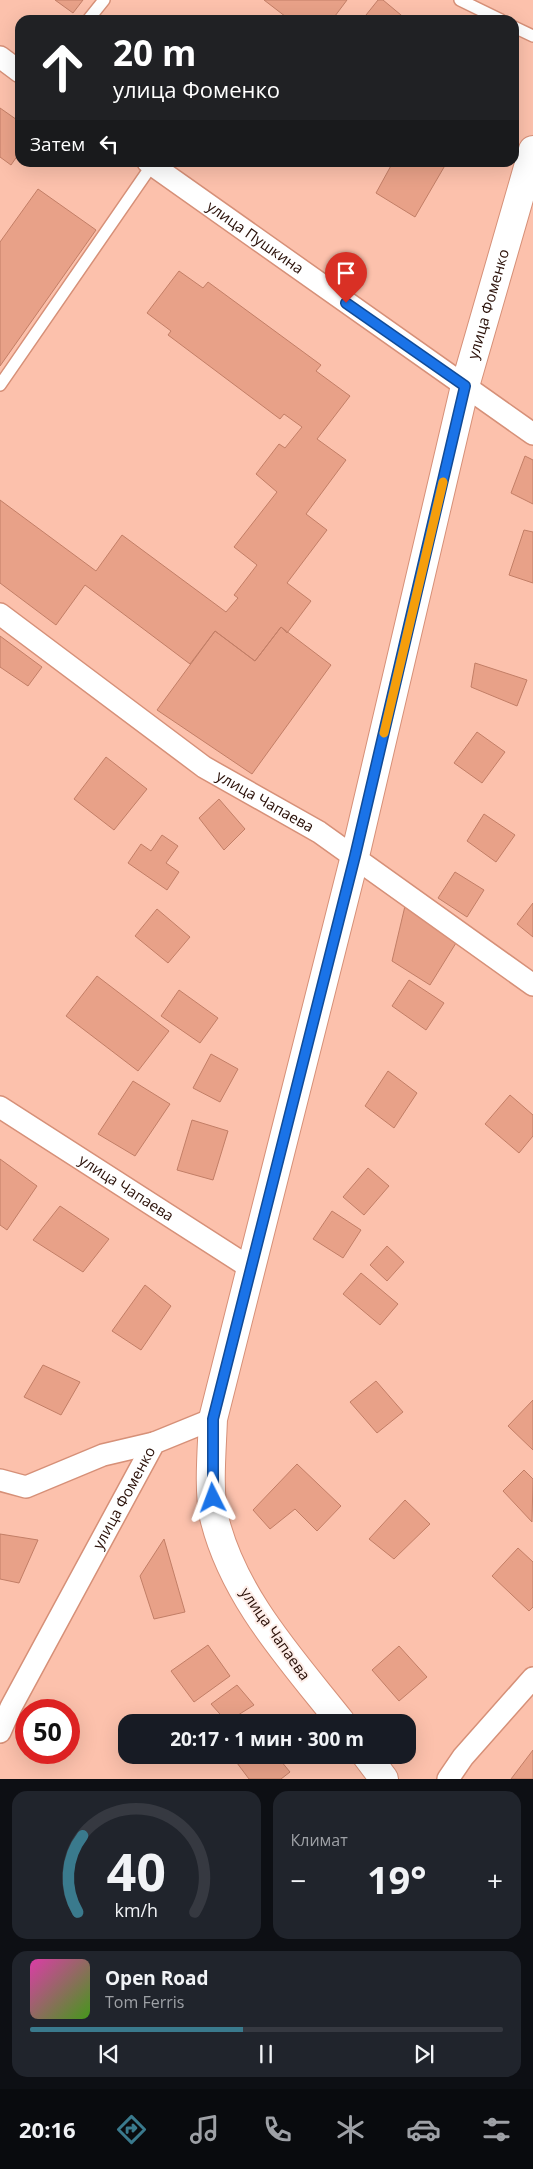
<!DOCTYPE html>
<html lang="ru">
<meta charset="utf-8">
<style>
:root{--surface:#171b24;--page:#20242c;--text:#f1f3f6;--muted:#9ea1a6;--line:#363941;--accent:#3a7a8d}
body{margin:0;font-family:"Open Sans",sans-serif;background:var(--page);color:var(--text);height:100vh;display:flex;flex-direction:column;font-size:19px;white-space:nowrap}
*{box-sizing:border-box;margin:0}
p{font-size:16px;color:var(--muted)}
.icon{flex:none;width:28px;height:28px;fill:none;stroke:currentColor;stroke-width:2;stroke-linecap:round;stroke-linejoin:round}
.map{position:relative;height:1779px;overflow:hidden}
.panel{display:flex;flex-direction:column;gap:12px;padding:12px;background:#0d0f14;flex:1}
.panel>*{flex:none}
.guide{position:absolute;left:15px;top:15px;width:504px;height:152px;border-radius:15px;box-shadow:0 5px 20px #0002;background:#202124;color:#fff;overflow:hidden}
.speed{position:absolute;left:15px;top:1699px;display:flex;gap:10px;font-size:25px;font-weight:700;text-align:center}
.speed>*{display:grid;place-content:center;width:65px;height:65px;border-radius:50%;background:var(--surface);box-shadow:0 5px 20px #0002;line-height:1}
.speed .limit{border:8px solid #d22;background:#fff;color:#111}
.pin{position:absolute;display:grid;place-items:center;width:42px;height:42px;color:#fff;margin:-51px -21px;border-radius:50% 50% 50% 0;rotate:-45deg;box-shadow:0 0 5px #0007}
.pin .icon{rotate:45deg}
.me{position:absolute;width:55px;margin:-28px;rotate:357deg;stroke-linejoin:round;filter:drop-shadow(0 0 4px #0008)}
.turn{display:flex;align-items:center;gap:18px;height:105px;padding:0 15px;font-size:22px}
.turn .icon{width:65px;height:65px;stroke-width:2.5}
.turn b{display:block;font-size:35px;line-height:42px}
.then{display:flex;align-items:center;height:48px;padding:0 15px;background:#0003;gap:10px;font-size:19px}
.big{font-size:38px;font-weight:700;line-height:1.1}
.panel .tile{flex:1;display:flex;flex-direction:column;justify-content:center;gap:8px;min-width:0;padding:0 18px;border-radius:15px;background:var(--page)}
.panel .dial{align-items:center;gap:0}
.dial svg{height:130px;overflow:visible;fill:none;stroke:var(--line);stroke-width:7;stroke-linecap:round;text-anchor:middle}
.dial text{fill:var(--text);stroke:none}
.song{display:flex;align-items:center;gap:15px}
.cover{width:60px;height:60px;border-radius:8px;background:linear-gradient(135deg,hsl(320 70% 55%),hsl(100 70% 35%))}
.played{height:5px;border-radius:2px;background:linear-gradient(90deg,var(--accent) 45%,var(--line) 45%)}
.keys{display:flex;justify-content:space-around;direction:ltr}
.heat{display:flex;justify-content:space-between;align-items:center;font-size:28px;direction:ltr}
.panel .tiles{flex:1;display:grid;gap:12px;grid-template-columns:1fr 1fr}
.tile:last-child{grid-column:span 2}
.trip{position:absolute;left:118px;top:1714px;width:298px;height:50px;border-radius:15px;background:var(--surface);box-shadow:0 5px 20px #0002;font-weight:700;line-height:50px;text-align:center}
.tab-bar{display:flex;height:80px;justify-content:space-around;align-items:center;background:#090b0e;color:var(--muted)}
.tab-bar .icon{width:35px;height:35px}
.tab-bar .current{color:var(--accent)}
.tab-bar b{font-size:22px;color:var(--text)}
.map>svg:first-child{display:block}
</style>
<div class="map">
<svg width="533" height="1779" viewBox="0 0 533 1779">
<rect width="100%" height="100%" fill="#fcc1ac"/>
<path fill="#e8a188" stroke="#c27e66" d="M55,0H83L73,13Z
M264,0H347L332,20H290Z
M378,0H383L407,20H362Z
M0,108L20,122V152L11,165L0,157Z
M393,162H447L415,217L376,193Z
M38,189L96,230L0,366V242Z
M179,271L203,288L208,282L321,365L316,371L350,396L317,439L346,460L306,514L327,530L287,583L311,601L287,633L281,627L255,661L215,631L190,664L85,585L56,625L0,583V500L96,571L122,535L226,612L238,598L234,595L257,565L234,547L277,492L256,474L279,444L285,448L302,427L284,414L280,419L168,335L171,331L147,313Z
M525,456L533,460V504L511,493Z
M524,530L533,532V583L509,575Z
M281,627L331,665L252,774L157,710L215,631L255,661Z
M0,636L42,667L28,686L0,667Z
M475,663L527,680L517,706L471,687Z
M477,732L505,752L482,783L454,763Z
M106,757L147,789L114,830L74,799Z
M219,799L245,829L224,850L199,818Z
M484,814L515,835L496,862L467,841Z
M162,835L178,846L166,863L179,872L167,890L128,863L141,844L151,851Z
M455,872L484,890L467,917L438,898Z
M533,903V937L517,924Z
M405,906L456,943L430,985L392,961Z
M157,909L190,937L168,963L135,936Z
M97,976L169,1031L138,1071L66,1016Z
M409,980L444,1003L426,1030L392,1006Z
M179,990L218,1018L200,1043L161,1016Z
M211,1054L238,1069L220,1102L193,1088Z
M388,1071L417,1093L394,1128L365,1106Z
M133,1081L170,1104L135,1156L98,1134Z
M510,1095L533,1115V1136L519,1153L485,1124Z
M192,1120L228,1131L213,1180L177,1170Z
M0,1159L37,1186L7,1230L0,1225Z
M368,1168L389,1186L364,1215L343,1197Z
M60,1206L109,1239L83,1272L33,1240Z
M332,1211L361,1230L343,1258L313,1239Z
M387,1246L404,1262L387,1281L370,1265Z
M361,1273L398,1304L380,1325L343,1294Z
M145,1285L171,1306L141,1350L112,1331Z
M43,1365L80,1382L61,1415L24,1397Z
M376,1381L403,1412L377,1433L350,1402Z
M533,1400V1450L508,1426Z
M297,1464L341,1506L317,1531L295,1509L270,1529L253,1510Z
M524,1470L533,1479L532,1522L503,1491Z
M405,1500L430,1524L394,1559L369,1539Z
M0,1534L38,1540L19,1583L0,1579Z
M164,1539L185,1612L154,1619L140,1576Z
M518,1548L533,1562V1607L529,1611L492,1576Z
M208,1645L230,1676L194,1702L171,1671Z
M399,1646L427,1677L399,1701L372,1670Z
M237,1685L254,1705L227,1722L211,1704Z
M533,1750V1779H511Z
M247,1755H276L290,1772L281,1779H249L237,1763Z"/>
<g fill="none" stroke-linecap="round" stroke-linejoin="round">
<defs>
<path id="service" d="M460,0L501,20
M88,20L104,0
M514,27L533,36
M0,385L152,165"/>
<g id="minor">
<path d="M0,57L20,72"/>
<path id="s1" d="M148,162L533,434"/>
<path id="s2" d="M0,614L204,767L319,832L533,985"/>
<path id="s3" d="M0,1107L252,1269"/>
<path d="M0,1480L26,1487L103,1455L154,1443"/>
<path id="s4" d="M0,1732L11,1707L154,1443L213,1419"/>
<path d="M448,1779L463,1757L533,1678"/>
</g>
<g id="secondary">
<path id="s5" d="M341,1722C292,1660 233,1597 214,1517C208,1490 212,1448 213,1419L355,856L465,386L533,150"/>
<path d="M366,1755L384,1779"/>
</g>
</defs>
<use href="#service" stroke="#d69078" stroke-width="14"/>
<use href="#minor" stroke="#d69078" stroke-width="24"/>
<use href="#secondary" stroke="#d69078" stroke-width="30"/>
<use href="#service" stroke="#fff" stroke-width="11"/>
<use href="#minor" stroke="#fff" stroke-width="21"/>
<use href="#secondary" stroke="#fff" stroke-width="28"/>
</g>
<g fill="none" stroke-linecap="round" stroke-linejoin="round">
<defs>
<path id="route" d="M213,1498V1419L355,856L465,386L346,303"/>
</defs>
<use href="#route" stroke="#114b97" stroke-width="12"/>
<use href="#route" stroke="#1a73e8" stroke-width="9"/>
<path stroke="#f59e0b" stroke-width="9" d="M384,733L443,482"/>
</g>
<g text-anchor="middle" stroke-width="4" stroke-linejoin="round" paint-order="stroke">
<g font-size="15" fill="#290f07" stroke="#fdede8">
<text dy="5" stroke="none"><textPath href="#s1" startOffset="131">улица Пушкина</textPath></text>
<text dy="5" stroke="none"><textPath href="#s5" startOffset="1490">улица Фоменко</textPath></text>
<text dy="5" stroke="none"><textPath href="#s2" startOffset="325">улица Чапаева</textPath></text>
<text dy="5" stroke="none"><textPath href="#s3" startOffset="150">улица Чапаева</textPath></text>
<text dy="5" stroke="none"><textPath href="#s4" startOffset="265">улица Фоменко</textPath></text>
<text transform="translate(275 1634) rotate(55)" y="5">улица Чапаева</text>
</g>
</g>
</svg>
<div class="speed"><div class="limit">50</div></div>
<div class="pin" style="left:346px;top:303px;background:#d93025"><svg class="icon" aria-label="arrive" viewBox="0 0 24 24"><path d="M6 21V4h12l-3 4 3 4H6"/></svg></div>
<svg class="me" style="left:213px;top:1498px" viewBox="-20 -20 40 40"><path d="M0-17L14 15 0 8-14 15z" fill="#1a73e8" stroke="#fff" stroke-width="4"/></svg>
<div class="trip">20:17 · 1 мин · 300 m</div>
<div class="guide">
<div class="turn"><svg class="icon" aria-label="ahead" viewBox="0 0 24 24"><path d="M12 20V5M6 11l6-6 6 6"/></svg><div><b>20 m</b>улица Фоменко</div></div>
<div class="then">Затем<svg class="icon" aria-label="left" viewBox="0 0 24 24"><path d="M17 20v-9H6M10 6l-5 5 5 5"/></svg></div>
</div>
</div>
<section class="panel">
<div class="tiles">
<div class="tile dial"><svg viewBox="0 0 100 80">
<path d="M14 69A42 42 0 1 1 86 69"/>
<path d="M14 69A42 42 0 0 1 17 22" stroke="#3a7a8d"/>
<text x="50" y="56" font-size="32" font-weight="700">40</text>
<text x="50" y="72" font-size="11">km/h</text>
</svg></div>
<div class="tile"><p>Климат</p>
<div class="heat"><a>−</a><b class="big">19°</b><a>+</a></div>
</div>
<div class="tile">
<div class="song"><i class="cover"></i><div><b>Open Road</b><p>Tom Ferris</p></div></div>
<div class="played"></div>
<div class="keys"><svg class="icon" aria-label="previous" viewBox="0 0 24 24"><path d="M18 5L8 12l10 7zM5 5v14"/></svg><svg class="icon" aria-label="pause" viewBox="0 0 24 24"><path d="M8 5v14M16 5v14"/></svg><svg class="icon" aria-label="next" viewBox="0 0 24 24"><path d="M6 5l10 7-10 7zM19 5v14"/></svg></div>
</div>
</div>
</section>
<nav class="tab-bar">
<b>20:16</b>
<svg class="icon current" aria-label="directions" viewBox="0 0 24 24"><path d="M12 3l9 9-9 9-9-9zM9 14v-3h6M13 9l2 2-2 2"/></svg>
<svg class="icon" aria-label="music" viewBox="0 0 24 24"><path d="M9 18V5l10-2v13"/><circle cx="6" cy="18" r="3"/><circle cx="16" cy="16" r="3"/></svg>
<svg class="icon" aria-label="phone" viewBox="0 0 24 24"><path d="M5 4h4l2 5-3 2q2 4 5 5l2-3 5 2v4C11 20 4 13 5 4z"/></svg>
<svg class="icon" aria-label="climate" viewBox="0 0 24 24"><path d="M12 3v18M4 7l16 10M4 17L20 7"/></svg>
<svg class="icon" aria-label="car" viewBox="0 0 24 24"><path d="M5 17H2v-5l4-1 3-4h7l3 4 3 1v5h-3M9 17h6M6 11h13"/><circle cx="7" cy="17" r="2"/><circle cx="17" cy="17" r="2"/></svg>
<svg class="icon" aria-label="filters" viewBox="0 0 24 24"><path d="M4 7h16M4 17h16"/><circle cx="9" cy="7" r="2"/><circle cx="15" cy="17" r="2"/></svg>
</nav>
